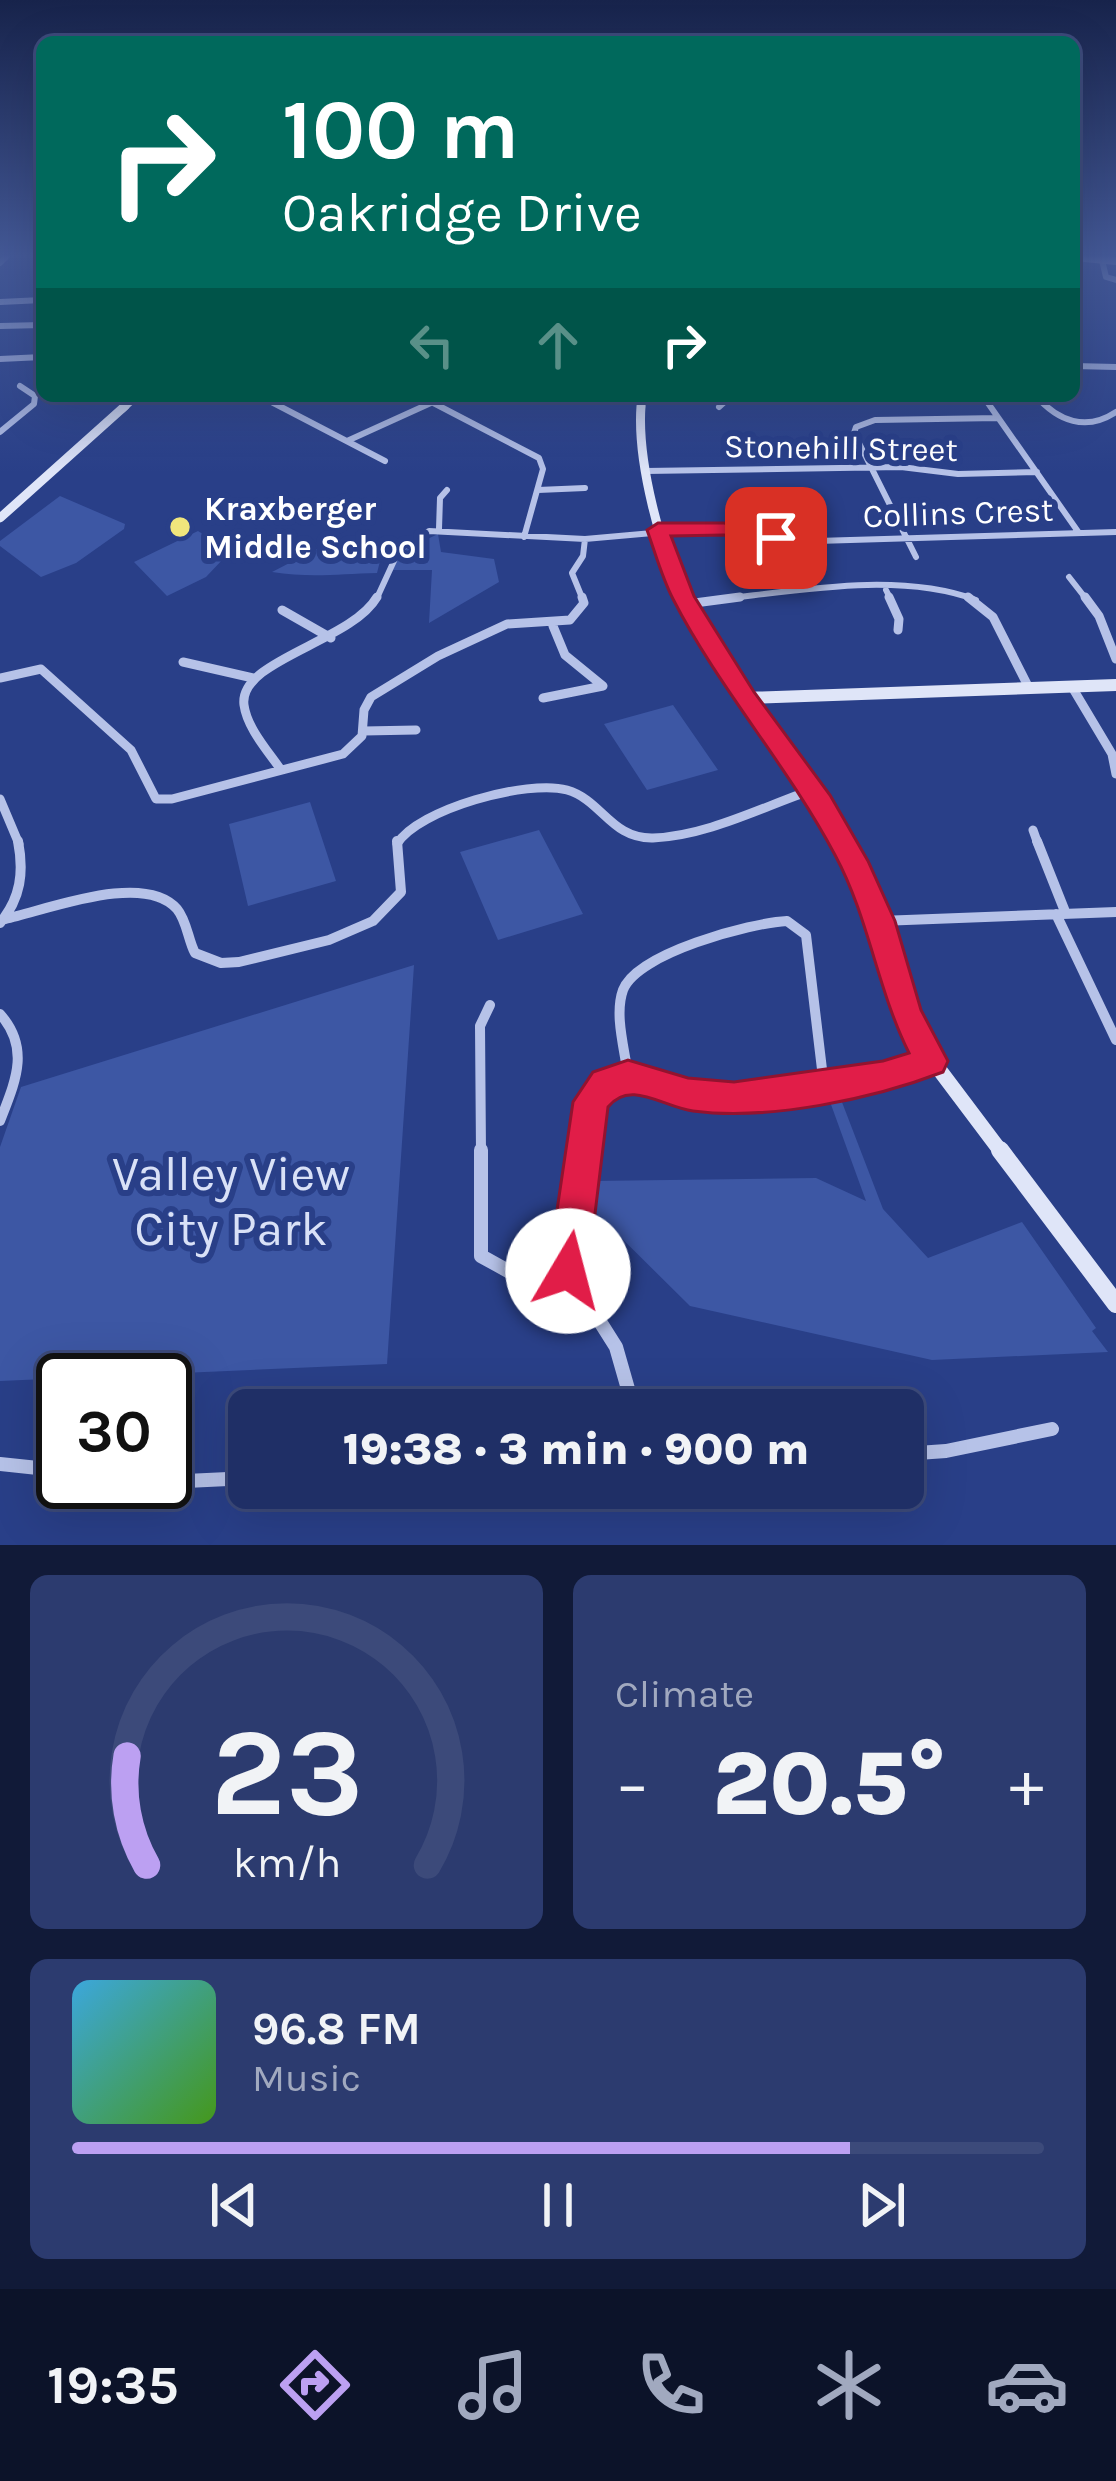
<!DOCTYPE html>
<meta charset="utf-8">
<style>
:root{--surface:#1f2f66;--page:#2c3b6f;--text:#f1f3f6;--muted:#a1a9bf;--line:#3c4a7a;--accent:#bca0f2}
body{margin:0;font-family:Karla,sans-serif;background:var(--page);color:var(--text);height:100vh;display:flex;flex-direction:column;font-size:45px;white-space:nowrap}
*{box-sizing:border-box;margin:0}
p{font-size:39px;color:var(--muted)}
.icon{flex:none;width:66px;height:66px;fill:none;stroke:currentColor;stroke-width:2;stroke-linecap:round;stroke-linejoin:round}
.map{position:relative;height:1545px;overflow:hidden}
.sheet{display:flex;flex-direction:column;gap:30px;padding:30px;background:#111a38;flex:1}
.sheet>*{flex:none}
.hud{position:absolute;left:36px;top:36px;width:1044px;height:366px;border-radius:18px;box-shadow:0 12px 48px #0002,0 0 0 3px var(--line);background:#00695c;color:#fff;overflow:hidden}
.speed{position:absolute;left:36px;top:1353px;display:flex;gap:24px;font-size:60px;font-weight:700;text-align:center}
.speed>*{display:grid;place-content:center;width:156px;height:156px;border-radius:50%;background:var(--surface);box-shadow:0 12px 48px #0002,0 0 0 3px var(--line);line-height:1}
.speed .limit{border:6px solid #111;border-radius:18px;background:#fff;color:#111}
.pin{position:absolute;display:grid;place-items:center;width:102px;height:102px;color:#fff;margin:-51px;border-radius:24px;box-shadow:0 6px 18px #0006}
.me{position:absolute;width:132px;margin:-66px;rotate:8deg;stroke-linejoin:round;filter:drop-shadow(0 0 9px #0008)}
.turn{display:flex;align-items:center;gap:42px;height:252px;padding:0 48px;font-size:54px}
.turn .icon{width:156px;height:156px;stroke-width:2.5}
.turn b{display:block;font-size:84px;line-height:102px}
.lanes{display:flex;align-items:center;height:114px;padding:0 48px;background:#0003;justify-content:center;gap:60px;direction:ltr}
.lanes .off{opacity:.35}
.big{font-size:90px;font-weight:800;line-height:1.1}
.sheet .tile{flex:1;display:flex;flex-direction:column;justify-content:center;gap:18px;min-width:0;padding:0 42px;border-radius:18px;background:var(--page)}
.sheet .dial{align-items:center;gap:0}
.dial svg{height:312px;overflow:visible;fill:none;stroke:var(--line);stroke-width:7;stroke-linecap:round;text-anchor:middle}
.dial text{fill:var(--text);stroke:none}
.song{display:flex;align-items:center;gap:36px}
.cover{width:144px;height:144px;border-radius:18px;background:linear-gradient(135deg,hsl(200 70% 55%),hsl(100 70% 35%))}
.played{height:12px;border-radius:6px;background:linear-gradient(90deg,var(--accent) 80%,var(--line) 80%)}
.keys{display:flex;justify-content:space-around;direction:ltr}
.heat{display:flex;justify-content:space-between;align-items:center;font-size:66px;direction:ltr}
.sheet .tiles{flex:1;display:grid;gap:30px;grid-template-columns:1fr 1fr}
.tile:last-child{grid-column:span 2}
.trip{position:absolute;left:228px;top:1389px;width:696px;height:120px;border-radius:18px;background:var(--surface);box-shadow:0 12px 48px #0002,0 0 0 3px var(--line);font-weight:800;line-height:120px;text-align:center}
.dock{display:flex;height:192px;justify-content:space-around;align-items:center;background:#0c1329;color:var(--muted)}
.dock .icon{width:84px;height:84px}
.dock .selected{color:var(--accent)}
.dock b{font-size:54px;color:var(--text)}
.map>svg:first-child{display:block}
</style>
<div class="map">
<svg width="1116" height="1545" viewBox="0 0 1116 1545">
<rect width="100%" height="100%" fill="#293f88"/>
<path fill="#3d57a4" d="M60,496L125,524L124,529L76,563L41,577L0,546V541Z
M198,531L215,542L224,558L206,577L167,596L134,562Z
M438,534L441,552L494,559L499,582L429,623L432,570H393L400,552Z
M334,540L355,553L381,557L377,573C339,574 309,578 272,572Z
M673,705L718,770L647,790L604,724Z
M310,802L336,881L248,906L229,824Z
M539,830L583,914L498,940L460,852Z
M414,965L387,1364L0,1381V1147L21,1087Z
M840,1097L883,1209L928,1258L1022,1222L1096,1328L1092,1331L1108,1352L932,1360L690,1306L589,1206L593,1181L816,1178L866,1201L829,1099Z"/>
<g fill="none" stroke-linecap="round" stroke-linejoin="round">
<path stroke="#b6c2e8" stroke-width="6" d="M1101,256L1106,277L1116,280
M0,263L7,256
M0,302L42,300
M0,326L42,325
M0,359L42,357
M1074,366L1116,367
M260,396L385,461
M420,396L539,458L543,469L524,537
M983,396L1079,533
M1036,396C1058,421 1086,432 1116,412
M719,407L730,397L780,396
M0,432L34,404L35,396L20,386
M347,441L433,402
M645,471L901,467L958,474L1037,472
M538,490L585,488
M439,529L440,498L447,490
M916,557L854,433L856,427L875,420L998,418
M1069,577L1087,600
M886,590L891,600
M376,600L399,550L429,531L585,539L709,528L817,541L1116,532
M583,600L572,573L583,556L585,539
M715,600C796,591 898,571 976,600"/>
<path stroke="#b6c2e8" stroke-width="9" d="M889,597L899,619L898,630
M968,597L993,617L1029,688
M1085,597L1099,616L1116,659
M687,604L740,597
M282,610L331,638
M183,662L253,678
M0,678L41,669L131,750L156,799H172L343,754L362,736L364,710L371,697L438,656L507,624L570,620L584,603L582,597
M1072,687L1112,754L1116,774
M543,698L603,686L565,655L553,626
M364,731L416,730
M281,770C268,751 247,728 244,705C238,660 351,642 377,597
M0,799L19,844
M1033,830L1038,844
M397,844C418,809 528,779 567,790C602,800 611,839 653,838C707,836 762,807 812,790"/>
<path stroke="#b6c2e8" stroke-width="10" d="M1037,841L1066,914
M1056,914L1116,1040
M5,919C47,910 144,871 177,909C187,921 188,940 195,953L221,963L239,962L329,940L373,921L401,892L397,841
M880,921L1116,912
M0,923C21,898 24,872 18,841
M0,1014C31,1049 15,1082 0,1121
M628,1076C625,1050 614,1015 623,990C637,953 750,923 787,921L806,935L824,1086
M481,1153L480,1026L490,1005
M584,1153C587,1131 585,1098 605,1084C635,1063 680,1095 712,1097C785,1103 862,1083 931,1061"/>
<path stroke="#b6c2e8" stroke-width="14" d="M481,1150V1256L510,1272L568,1271
M584,1150L568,1271L616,1347L634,1410
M903,1454L946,1451L1052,1429
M0,1464L38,1468L63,1480
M69,1482H163
M165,1482L249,1478"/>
<path stroke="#dfe5f8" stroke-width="8" d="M1074,257L1116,261
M122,409L136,396
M641,409L642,396"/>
<path stroke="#dfe5f8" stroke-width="9" d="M641,406C637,460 660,553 687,600
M0,518L125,406"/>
<path stroke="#dfe5f8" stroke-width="12" d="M685,597L725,668L843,844
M745,698L1116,685"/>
<path stroke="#dfe5f8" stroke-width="15" d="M842,841L880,921L905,1012L920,1044L1002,1153"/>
<path stroke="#dfe5f8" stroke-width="18" d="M1000,1150L1116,1304"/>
</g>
<linearGradient id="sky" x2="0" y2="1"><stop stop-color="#17234b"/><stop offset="0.54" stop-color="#435896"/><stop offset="1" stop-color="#435896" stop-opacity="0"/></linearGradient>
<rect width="1116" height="473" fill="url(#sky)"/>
<path fill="#e11d48" stroke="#92132f" stroke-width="3" d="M724,523L783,534L786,538L776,545L724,535L671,536L694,596L754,692L830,795L868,861L895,921L921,1010L948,1061L943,1072C873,1099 768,1121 693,1111C663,1107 630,1079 608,1107L588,1271L582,1286L568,1291L554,1286L548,1271L573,1102L593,1072L628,1060L688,1078L734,1082L883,1061L909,1053C877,989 869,918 835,855C788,766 719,689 673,599C662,578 655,552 647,530L658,523Z"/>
<circle fill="#f0e67c" stroke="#293f88" stroke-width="4.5" cx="180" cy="527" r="12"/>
<g text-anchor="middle" stroke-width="12" stroke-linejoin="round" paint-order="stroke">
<g font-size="33" fill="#fff" stroke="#293f88">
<text transform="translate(841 447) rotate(1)" y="12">Stonehill Street</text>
<text transform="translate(958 512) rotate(-2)" y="12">Collins Crest</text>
</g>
<g font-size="33" font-weight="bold" fill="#fff" stroke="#293f88" text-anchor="start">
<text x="204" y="520">Kraxberger<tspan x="204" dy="38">Middle School</tspan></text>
</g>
<g font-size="48" fill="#d9e1f7" stroke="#293f88">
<text x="231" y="1190">Valley View<tspan x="231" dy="55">City Park</tspan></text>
</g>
</g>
</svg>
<div class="speed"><div class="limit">30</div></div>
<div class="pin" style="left:776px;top:538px;background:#d93025"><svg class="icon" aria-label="arrive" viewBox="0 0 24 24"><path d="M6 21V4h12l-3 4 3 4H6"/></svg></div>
<svg class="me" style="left:568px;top:1271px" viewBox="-20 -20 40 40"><circle r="19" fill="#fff"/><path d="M0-13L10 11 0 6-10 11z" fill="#e11d48"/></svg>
<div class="trip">19:38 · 3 min · 900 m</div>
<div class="hud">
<div class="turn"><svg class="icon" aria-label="right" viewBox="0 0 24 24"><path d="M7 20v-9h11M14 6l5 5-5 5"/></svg><div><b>100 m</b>Oakridge Drive</div></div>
<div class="lanes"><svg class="icon off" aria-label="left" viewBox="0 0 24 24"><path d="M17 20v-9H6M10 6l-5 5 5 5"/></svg><svg class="icon off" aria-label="ahead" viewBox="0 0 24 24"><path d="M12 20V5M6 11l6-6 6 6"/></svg><svg class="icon" aria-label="right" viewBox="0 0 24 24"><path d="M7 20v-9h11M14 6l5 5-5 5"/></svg></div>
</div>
</div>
<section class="sheet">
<div class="tiles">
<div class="tile dial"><svg viewBox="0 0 100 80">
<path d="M14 69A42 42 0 1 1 86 69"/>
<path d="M14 69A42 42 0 0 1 9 41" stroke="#bca0f2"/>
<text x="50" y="56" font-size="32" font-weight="700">23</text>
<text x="50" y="72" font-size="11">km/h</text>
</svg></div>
<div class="tile"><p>Climate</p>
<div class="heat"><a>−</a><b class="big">20.5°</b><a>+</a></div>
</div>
<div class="tile">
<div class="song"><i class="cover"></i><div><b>96.8 FM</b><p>Music</p></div></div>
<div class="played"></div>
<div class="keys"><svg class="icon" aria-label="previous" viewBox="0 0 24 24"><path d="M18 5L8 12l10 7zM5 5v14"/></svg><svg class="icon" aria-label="pause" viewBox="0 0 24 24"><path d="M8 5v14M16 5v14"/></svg><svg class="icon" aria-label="next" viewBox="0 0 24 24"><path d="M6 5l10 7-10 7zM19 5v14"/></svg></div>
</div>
</div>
</section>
<nav class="dock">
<b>19:35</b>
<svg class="icon selected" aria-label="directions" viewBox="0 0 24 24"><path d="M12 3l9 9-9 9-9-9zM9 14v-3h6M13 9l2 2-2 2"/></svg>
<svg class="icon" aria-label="music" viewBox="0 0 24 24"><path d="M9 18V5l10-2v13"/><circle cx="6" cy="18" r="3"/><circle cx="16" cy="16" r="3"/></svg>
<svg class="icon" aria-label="phone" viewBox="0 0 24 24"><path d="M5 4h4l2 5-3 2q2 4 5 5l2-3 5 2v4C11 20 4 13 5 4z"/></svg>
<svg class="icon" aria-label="climate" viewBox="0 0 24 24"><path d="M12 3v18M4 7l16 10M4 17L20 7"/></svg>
<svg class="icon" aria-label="car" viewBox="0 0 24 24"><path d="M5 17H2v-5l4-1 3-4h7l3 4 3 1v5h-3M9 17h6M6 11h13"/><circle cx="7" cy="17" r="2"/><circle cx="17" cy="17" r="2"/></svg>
</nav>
